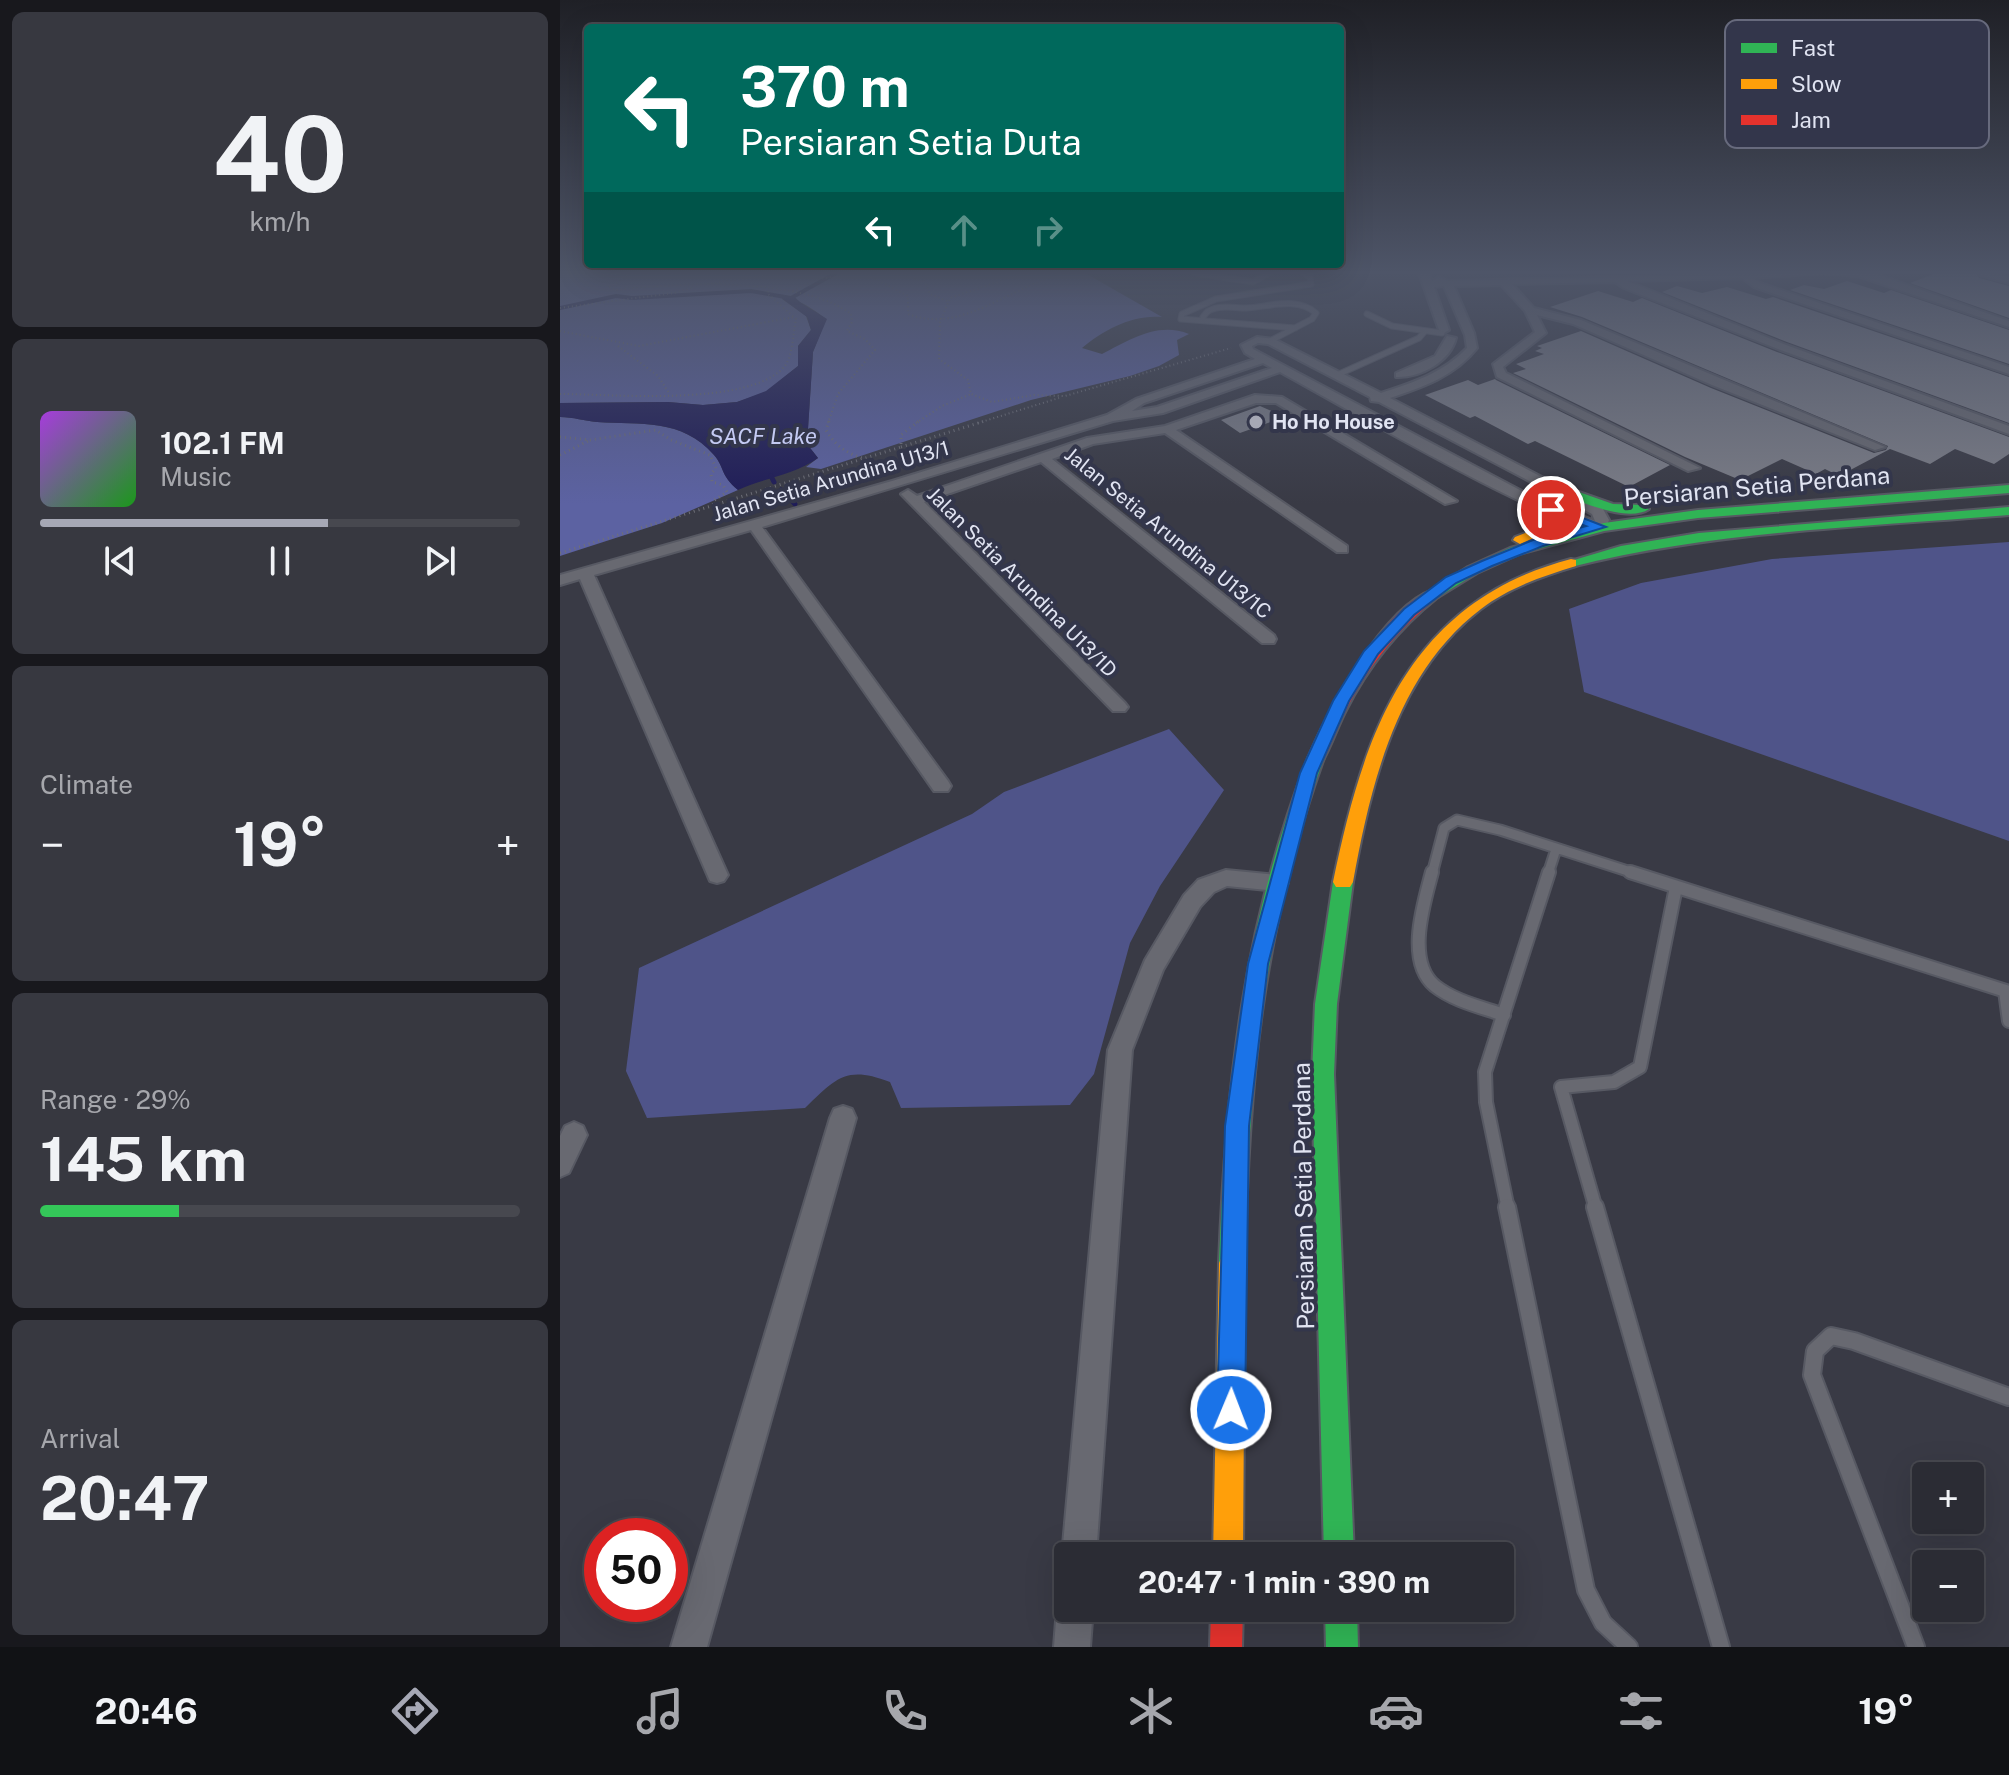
<!DOCTYPE html>
<meta charset="utf-8">
<style>
:root{--surface:#2b2c34;--page:#373840;--text:#f1f3f6;--muted:#a6a7ac;--line:#47484f;--accent:#a6a8b5}
body{margin:0;font-family:"Public Sans",sans-serif;background:var(--page);color:var(--text);height:100vh;display:flex;flex-direction:column;font-size:30px;white-space:nowrap}
*{box-sizing:border-box;margin:0}
p{font-size:26px;color:var(--muted)}
.icon{flex:none;width:44px;height:44px;fill:none;stroke:currentColor;stroke-width:2;stroke-linecap:round;stroke-linejoin:round}
.map{position:relative;flex:1;overflow:hidden}
.side{display:flex;flex-direction:column;gap:12px;padding:12px;background:#18181d;width:560px}
.side>*{flex:none}
.banner{position:absolute;left:24px;top:24px;width:760px;height:244px;border-radius:8px;box-shadow:0 8px 32px #0002,0 0 0 2px var(--line);background:#00695c;color:#fff;overflow:hidden}
.tools{position:absolute;left:1352px;top:1462px;display:grid;gap:16px}
.tools a{display:grid;place-items:center;width:72px;height:72px;border-radius:8px;background:var(--surface);box-shadow:0 8px 32px #0002,0 0 0 2px var(--line);font-size:40px}
.speed{position:absolute;left:24px;top:1518px;display:flex;gap:16px;font-size:40px;font-weight:700;text-align:center}
.speed>*{display:grid;place-content:center;width:104px;height:104px;border-radius:50%;background:var(--surface);box-shadow:0 8px 32px #0002,0 0 0 2px var(--line);line-height:1}
.speed .limit{border:12px solid #d22;background:#fff;color:#111}
.pin{position:absolute;display:grid;place-items:center;width:68px;height:68px;color:#fff;margin:-34px;border:4px solid #fff;border-radius:50%;box-shadow:0 2px 8px #0007}
.me{position:absolute;width:88px;margin:-44px;rotate:1deg;stroke-linejoin:round;filter:drop-shadow(0 0 6px #0008)}
.turn{display:flex;align-items:center;gap:28px;height:168px;padding:0 24px;font-size:36px}
.turn .icon{width:104px;height:104px;stroke-width:2.5}
.turn b{display:block;font-size:56px;line-height:68px}
.lanes{display:flex;align-items:center;height:76px;padding:0 24px;background:#0003;justify-content:center;gap:40px;direction:ltr}
.lanes .off{opacity:.35}
.big{font-size:60px;font-weight:700;line-height:1.1}
.side .tile{flex:1;display:flex;flex-direction:column;justify-content:center;gap:12px;min-width:0;padding:0 28px;border-radius:12px;background:var(--page)}
.side .dial{align-items:center;gap:0}
.dial b{font-size:104px;line-height:1}
.song{display:flex;align-items:center;gap:24px}
.cover{width:96px;height:96px;border-radius:12px;background:linear-gradient(135deg,hsl(280 70% 55%),hsl(120 70% 35%))}
.played{height:8px;border-radius:4px;background:linear-gradient(90deg,var(--accent) 60%,var(--line) 60%)}
.keys{display:flex;justify-content:space-around;direction:ltr}
.heat{display:flex;justify-content:space-between;align-items:center;font-size:44px;direction:ltr}
.charge{height:12px;border-radius:6px;background:linear-gradient(90deg,#34c759 29%,var(--line) 0)}
.trip{position:absolute;left:494px;top:1542px;width:460px;height:80px;border-radius:8px;background:var(--surface);box-shadow:0 8px 32px #0002,0 0 0 2px var(--line);font-weight:700;line-height:80px;text-align:center}
.menu{display:flex;height:128px;justify-content:space-around;align-items:center;background:#111215;color:var(--muted)}
.menu .icon{width:56px;height:56px}
.menu .on{color:var(--accent)}
.menu b{font-size:36px;color:var(--text)}
main{display:flex;flex:1;min-height:0}
.map>svg:first-child{display:block}
</style>
<main>
<section class="side">
<div class="tile dial"><b>40</b><p>km/h</p></div>
<div class="tile">
<div class="song"><i class="cover"></i><div><b>102.1 FM</b><p>Music</p></div></div>
<div class="played"></div>
<div class="keys"><svg class="icon" aria-label="previous" viewBox="0 0 24 24"><path d="M18 5L8 12l10 7zM5 5v14"/></svg><svg class="icon" aria-label="pause" viewBox="0 0 24 24"><path d="M8 5v14M16 5v14"/></svg><svg class="icon" aria-label="next" viewBox="0 0 24 24"><path d="M6 5l10 7-10 7zM19 5v14"/></svg></div>
</div>
<div class="tile"><p>Climate</p>
<div class="heat"><a>−</a><b class="big">19°</b><a>+</a></div>
</div>
<div class="tile"><p>Range · 29%</p><b class="big">145 km</b><div class="charge"></div></div>
<div class="tile"><p>Arrival</p><b class="big">20:47</b></div>
</section>
<div class="map">
<svg width="1449" height="1647" viewBox="0 0 1449 1647">
<rect width="100%" height="100%" fill="#393a45"/>
<path fill="#4f5489" d="M1449,542V841L1024,692L1009,609L1081,583L1212,559Z
M609,729L664,790L600,886L570,943L534,1074L510,1105L341,1108L330,1082C286,1065 276,1078 245,1108L87,1118L66,1071L79,968L412,814L444,792Z"/>
<path fill="#5c62a2" d="M0,273H525L602,317C573,314 543,330 522,348L542,354C569,340 598,321 629,334L617,340L619,355L599,366L570,376L471,400L261,469L246,467L258,458L247,444L253,352L266,319C254,310 238,297 222,299L246,316L251,330L238,346V366L206,392L177,402L143,405L108,402L0,403Z
M0,417C13,417 25,421 37,422C80,425 122,418 154,455C165,468 160,475 178,490L102,523L0,556Z"/>
<path fill="#1f1c58" d="M234,296C242,306 256,311 267,319L253,352L247,444L258,458C234,475 204,478 178,490C160,475 165,468 154,455C122,418 81,425 37,422C25,421 13,417 0,417V403L108,402L143,405L177,402L206,391L238,366V346L251,330L247,317L220,297Z"/>
<g fill="none" stroke-linecap="round" stroke-linejoin="round">
<path stroke="#1f1c58" stroke-width="4" d="M0,308L56,296L72,298L191,291L231,298L276,273"/>
<path stroke="#1f1c58" stroke-width="5" d="M211,476L214,482
M221,490L235,504"/>
</g>
<path fill="#7a7c86" d="M1376,273H1416L1419,278L1449,286V318L1350,283Z
M1287,281L1324,293L1331,290L1449,330V364L1230,290L1244,285L1264,289Z
M1117,286L1142,293L1167,287L1206,299L1213,297L1449,377V423L1227,342L1102,292Z
M1038,291L1073,302L1082,298L1217,352L1449,437V454L1434,464L1395,449L1370,464L1330,449L1279,476L1265,469L1256,474L1222,459L1180,480L1125,457L953,373L966,369L956,364L984,354L975,351L982,348L977,346L1021,331L1151,388L1314,453L1326,450L1328,446L1022,317L990,307Z
M935,379L936,380L1110,465L1069,487L975,441L968,444L915,416L910,418L865,395L908,380L918,385Z
M700,406L725,417L680,433L661,420Z"/>
<g fill="none" stroke-linecap="round" stroke-linejoin="round">
<defs>
<path id="lane-far3" d="M635,273L693,282L709,273
M807,314L832,326L882,333
M643,317C647,312 647,311 653,309C663,305 675,308 686,308C709,307 737,296 756,313L752,319L710,341
M621,319L622,314L656,299L751,284L750,277L744,273
M621,319L735,328
M777,375L859,338L865,331"/>
<path id="lane-far2" d="M872,874L884,828L897,820L940,830L1077,874
M988,874L996,849"/>
<path id="lane-far1" d="M872,872C864,903 845,961 875,986C894,1001 921,1007 944,1015
M1070,872L1449,992
M1445,991L1449,1021
M948,1209L926,1102L925,1072L989,872
M1036,1209L1001,1087L1054,1082L1080,1067L1116,887"/>
<path id="lane" d="M947,1207L1026,1590L1043,1623L1069,1647
M1035,1207L1161,1647
M1356,1647L1252,1375L1255,1351L1271,1336L1294,1341L1449,1397"/>
<path id="street" d="M859,273H869L872,281L879,277L888,281L1262,273L1193,278L1200,283L1449,367V374L1194,287L1182,278L1067,281L1226,345L1449,426V434L1218,349L1064,288L1055,282L952,284L974,308L1021,320L1325,447L1315,450L1152,385L1013,324L977,315L986,333L943,367L946,373L1140,468L1128,471L937,377L933,364L975,332L965,311L941,285L894,286L914,333L917,348C895,376 863,387 830,398L1043,509L1049,520L1045,530C1005,537 770,399 720,372L603,413L553,421L202,527L388,781L391,786L388,791H374L191,530L34,575L168,875L164,881L157,883L150,881L20,579L0,585V575L332,481L547,415L576,399L695,359L685,353L681,345L697,337L714,339L821,393C852,383 883,373 907,348L905,335L884,286L874,287L889,330L884,333L879,330ZM698,343L708,344L810,397L811,401L819,402L1032,514L1035,521L971,496L693,349L692,346ZM703,363L712,368L597,407L572,411L584,403Z
M1264,273H1313L1449,321V327L1298,276Z
M1419,273L1449,277V283L1420,275Z
M887,336L896,338C890,362 860,378 836,377V373L875,356Z
M695,395L722,397L897,501L885,504L716,403H696L616,430L787,546V552H777L605,433L533,444L492,459L714,635L716,639L714,643H702L481,462L364,502L565,703L568,707L565,711H553L341,494L348,490L357,496L527,438L605,426Z
M666,870L717,875L724,877L728,883L724,889L717,891L667,886L654,892L640,907L603,970L572,1050L536,1556H508V1569L502,1556L548,1050L585,960L624,895L638,880Z
M283,1106L292,1109L296,1118L147,1647H111L270,1118L274,1109Z
M14,1122L23,1126L27,1135L9,1173L0,1177V1136L5,1126Z
M508,1593V1608H533L530,1647H494L497,1608L503,1596Z"/>
<path id="fast" d="M996,484L1053,504L1083,505L1089,509C1067,524 1015,499 992,491L990,488Z
M1449,485V493L1138,518L1044,531L959,554L917,573L878,597L873,598L866,594L908,567L950,548L1044,523L1138,510Z
M1449,507V515C1303,527 1154,531 1011,567L1004,563L1061,546L1139,533Z
M756,752L764,758C703,926 688,1085 685,1263L681,1272L672,1276L663,1272L659,1263C666,1085 683,926 748,758Z
M783,875L790,877L793,882L777,1004L774,1074L794,1556H764L752,1074L755,1004L773,882L776,877Z
M765,1608H797L798,1647H766Z"/>
<path id="slow" d="M962,496H970L991,514L993,529L960,544L953,540L955,537L981,527V518L962,502Z
M1011,559L1016,560V566C983,576 948,588 921,609C837,673 811,783 793,882L790,887H776L773,882C804,732 848,602 1011,559Z
M672,1250L681,1254L685,1263L683,1556H653L659,1263L663,1254Z"/>
<path id="jam" d="M873,590L878,591V597C838,629 808,666 785,712C777,728 771,746 762,762H750L748,758C768,711 823,607 873,590Z
M651,1608H683L682,1647H650Z"/>
</defs>
<use href="#lane-far3" stroke="#575963" stroke-width="7"/>
<use href="#lane-far2" stroke="#575963" stroke-width="13"/>
<use href="#lane-far1" stroke="#575963" stroke-width="16"/>
<use href="#lane" stroke="#575963" stroke-width="20"/>
<use href="#street" stroke="#575963" stroke-width="4"/>
<use href="#fast" stroke="#575963" stroke-width="4"/>
<use href="#slow" stroke="#575963" stroke-width="4"/>
<use href="#jam" stroke="#575963" stroke-width="4"/>
<path stroke="#6f7078" stroke-width="2" stroke-dasharray="1 3" stroke-linecap="butt" d="M70,273L50,287L55,290C116,283 240,276 291,314L292,322L287,331L305,339L315,350L278,394L268,423
M304,273L348,296V314C404,336 456,281 508,273
M323,273L344,275L364,282
M361,273L370,294L387,301
M464,273L390,298L380,322L379,359L408,380L411,394L432,402L474,395L505,396L671,348
M147,284L223,273
M233,291L254,280L295,273
M0,308L114,293L134,287
M0,331L79,346L234,317
M58,346L98,376L109,393
M0,394C53,394 188,407 224,367C233,357 233,332 236,319L207,293L209,290
M356,423L382,406L411,394
M418,423L499,398"/>
<path stroke="#6f7078" stroke-width="3" stroke-dasharray="1 4" stroke-linecap="butt" d="M269,421L266,430C275,446 288,454 305,459
M0,437L30,440L96,430L111,440L150,455L156,468L151,474L152,482L163,485L167,492L153,501L154,507
M341,447L425,421
M0,455L28,441
M0,553L341,447V435L359,421"/>
<use href="#lane-far3" stroke="#686971" stroke-width="5"/>
<use href="#lane-far2" stroke="#686971" stroke-width="9"/>
<use href="#lane-far1" stroke="#686971" stroke-width="12"/>
<use href="#lane" stroke="#686971" stroke-width="16"/>
<use href="#street" fill="#686971" fill-rule="evenodd"/>
<use href="#fast" fill="#30b455" fill-rule="evenodd"/>
<use href="#slow" fill="#ff9f0a" fill-rule="evenodd"/>
<use href="#jam" fill="#e5322d" fill-rule="evenodd"/>
</g>
<linearGradient id="sky" x2="0" y2="1"><stop stop-color="#1f2026"/><stop offset="0.54" stop-color="#4e5568"/><stop offset="1" stop-color="#4e5568" stop-opacity="0"/></linearGradient>
<rect width="1449" height="504" fill="url(#sky)"/>
<path fill="#1a73e8" stroke="#114b97" stroke-width="2" d="M986,507H995L1046,527L983,546L932,566L896,583L854,615L818,654L789,701L757,773L708,964L689,1126L685,1410L681,1420L671,1424L661,1420L657,1410L665,1126L688,964L740,773L773,701L804,651L844,609L886,577L922,561L973,540L1026,526L986,512Z"/>
<circle fill="#a6a8b5" stroke="#33364b" stroke-width="3" cx="696" cy="422" r="8"/>
<g text-anchor="middle" stroke-width="8" stroke-linejoin="round" paint-order="stroke">
<g font-size="20" font-weight="bold" fill="#e1e4f2" stroke="#33364b" text-anchor="start">
<text x="712" y="429">Ho Ho House</text>
</g>
<g font-size="20" fill="#e1e4f2" stroke="#33364b">
<text transform="translate(271 481) rotate(-16)" y="7">Jalan Setia Arundina U13/1</text>
<text transform="translate(608 533) rotate(39)" y="7">Jalan Setia Arundina U13/1C</text>
<text transform="translate(462 582) rotate(45)" y="7">Jalan Setia Arundina U13/1D</text>
</g>
<g font-size="22" font-style="italic" fill="#c4caf3" stroke="#33364b">
<text x="203" y="444">SACF Lake</text>
</g>
<g font-size="24" fill="#e1e4f2" stroke="#33364b">
<text transform="translate(1197 487) rotate(-5)" y="8">Persiaran Setia Perdana</text>
<text transform="translate(744 1196) rotate(-91)" y="8">Persiaran Setia Perdana</text>
</g>
</g>
<rect x="1165" y="20" width="264" height="128" rx="12" fill="#33364b" stroke="#676a7d" stroke-width="2"/>
<rect x="1181" y="43" width="36" height="10" fill="#30b455"/>
<rect x="1181" y="79" width="36" height="10" fill="#ff9f0a"/>
<rect x="1181" y="115" width="36" height="10" fill="#e5322d"/>
<g font-size="22" fill="#e1e4f2">
<text x="1231" y="56">Fast</text>
<text x="1231" y="92">Slow</text>
<text x="1231" y="128">Jam</text>
</g>
</svg>
<div class="tools">
<a>+</a>
<a>−</a>
</div>
<div class="speed"><div class="limit">50</div></div>
<div class="pin" style="left:991px;top:510px;background:#d93025"><svg class="icon" aria-label="arrive" viewBox="0 0 24 24"><path d="M6 21V4h12l-3 4 3 4H6"/></svg></div>
<svg class="me" style="left:671px;top:1410px" viewBox="-20 -20 40 40"><circle r="17" fill="#1a73e8" stroke="#fff" stroke-width="3"/><path d="M0-11L8 9 0 5-8 9z" fill="#fff"/></svg>
<div class="trip">20:47 · 1 min · 390 m</div>
<div class="banner">
<div class="turn"><svg class="icon" aria-label="left" viewBox="0 0 24 24"><path d="M17 20v-9H6M10 6l-5 5 5 5"/></svg><div><b>370 m</b>Persiaran Setia Duta</div></div>
<div class="lanes"><svg class="icon" aria-label="left" viewBox="0 0 24 24"><path d="M17 20v-9H6M10 6l-5 5 5 5"/></svg><svg class="icon off" aria-label="ahead" viewBox="0 0 24 24"><path d="M12 20V5M6 11l6-6 6 6"/></svg><svg class="icon off" aria-label="right" viewBox="0 0 24 24"><path d="M7 20v-9h11M14 6l5 5-5 5"/></svg></div>
</div>
</div>
</main>
<nav class="menu">
<b>20:46</b>
<svg class="icon on" aria-label="directions" viewBox="0 0 24 24"><path d="M12 3l9 9-9 9-9-9zM9 14v-3h6M13 9l2 2-2 2"/></svg>
<svg class="icon" aria-label="music" viewBox="0 0 24 24"><path d="M9 18V5l10-2v13"/><circle cx="6" cy="18" r="3"/><circle cx="16" cy="16" r="3"/></svg>
<svg class="icon" aria-label="phone" viewBox="0 0 24 24"><path d="M5 4h4l2 5-3 2q2 4 5 5l2-3 5 2v4C11 20 4 13 5 4z"/></svg>
<svg class="icon" aria-label="climate" viewBox="0 0 24 24"><path d="M12 3v18M4 7l16 10M4 17L20 7"/></svg>
<svg class="icon" aria-label="car" viewBox="0 0 24 24"><path d="M5 17H2v-5l4-1 3-4h7l3 4 3 1v5h-3M9 17h6M6 11h13"/><circle cx="7" cy="17" r="2"/><circle cx="17" cy="17" r="2"/></svg>
<svg class="icon" aria-label="filters" viewBox="0 0 24 24"><path d="M4 7h16M4 17h16"/><circle cx="9" cy="7" r="2"/><circle cx="15" cy="17" r="2"/></svg>
<b>19°</b>
</nav>
